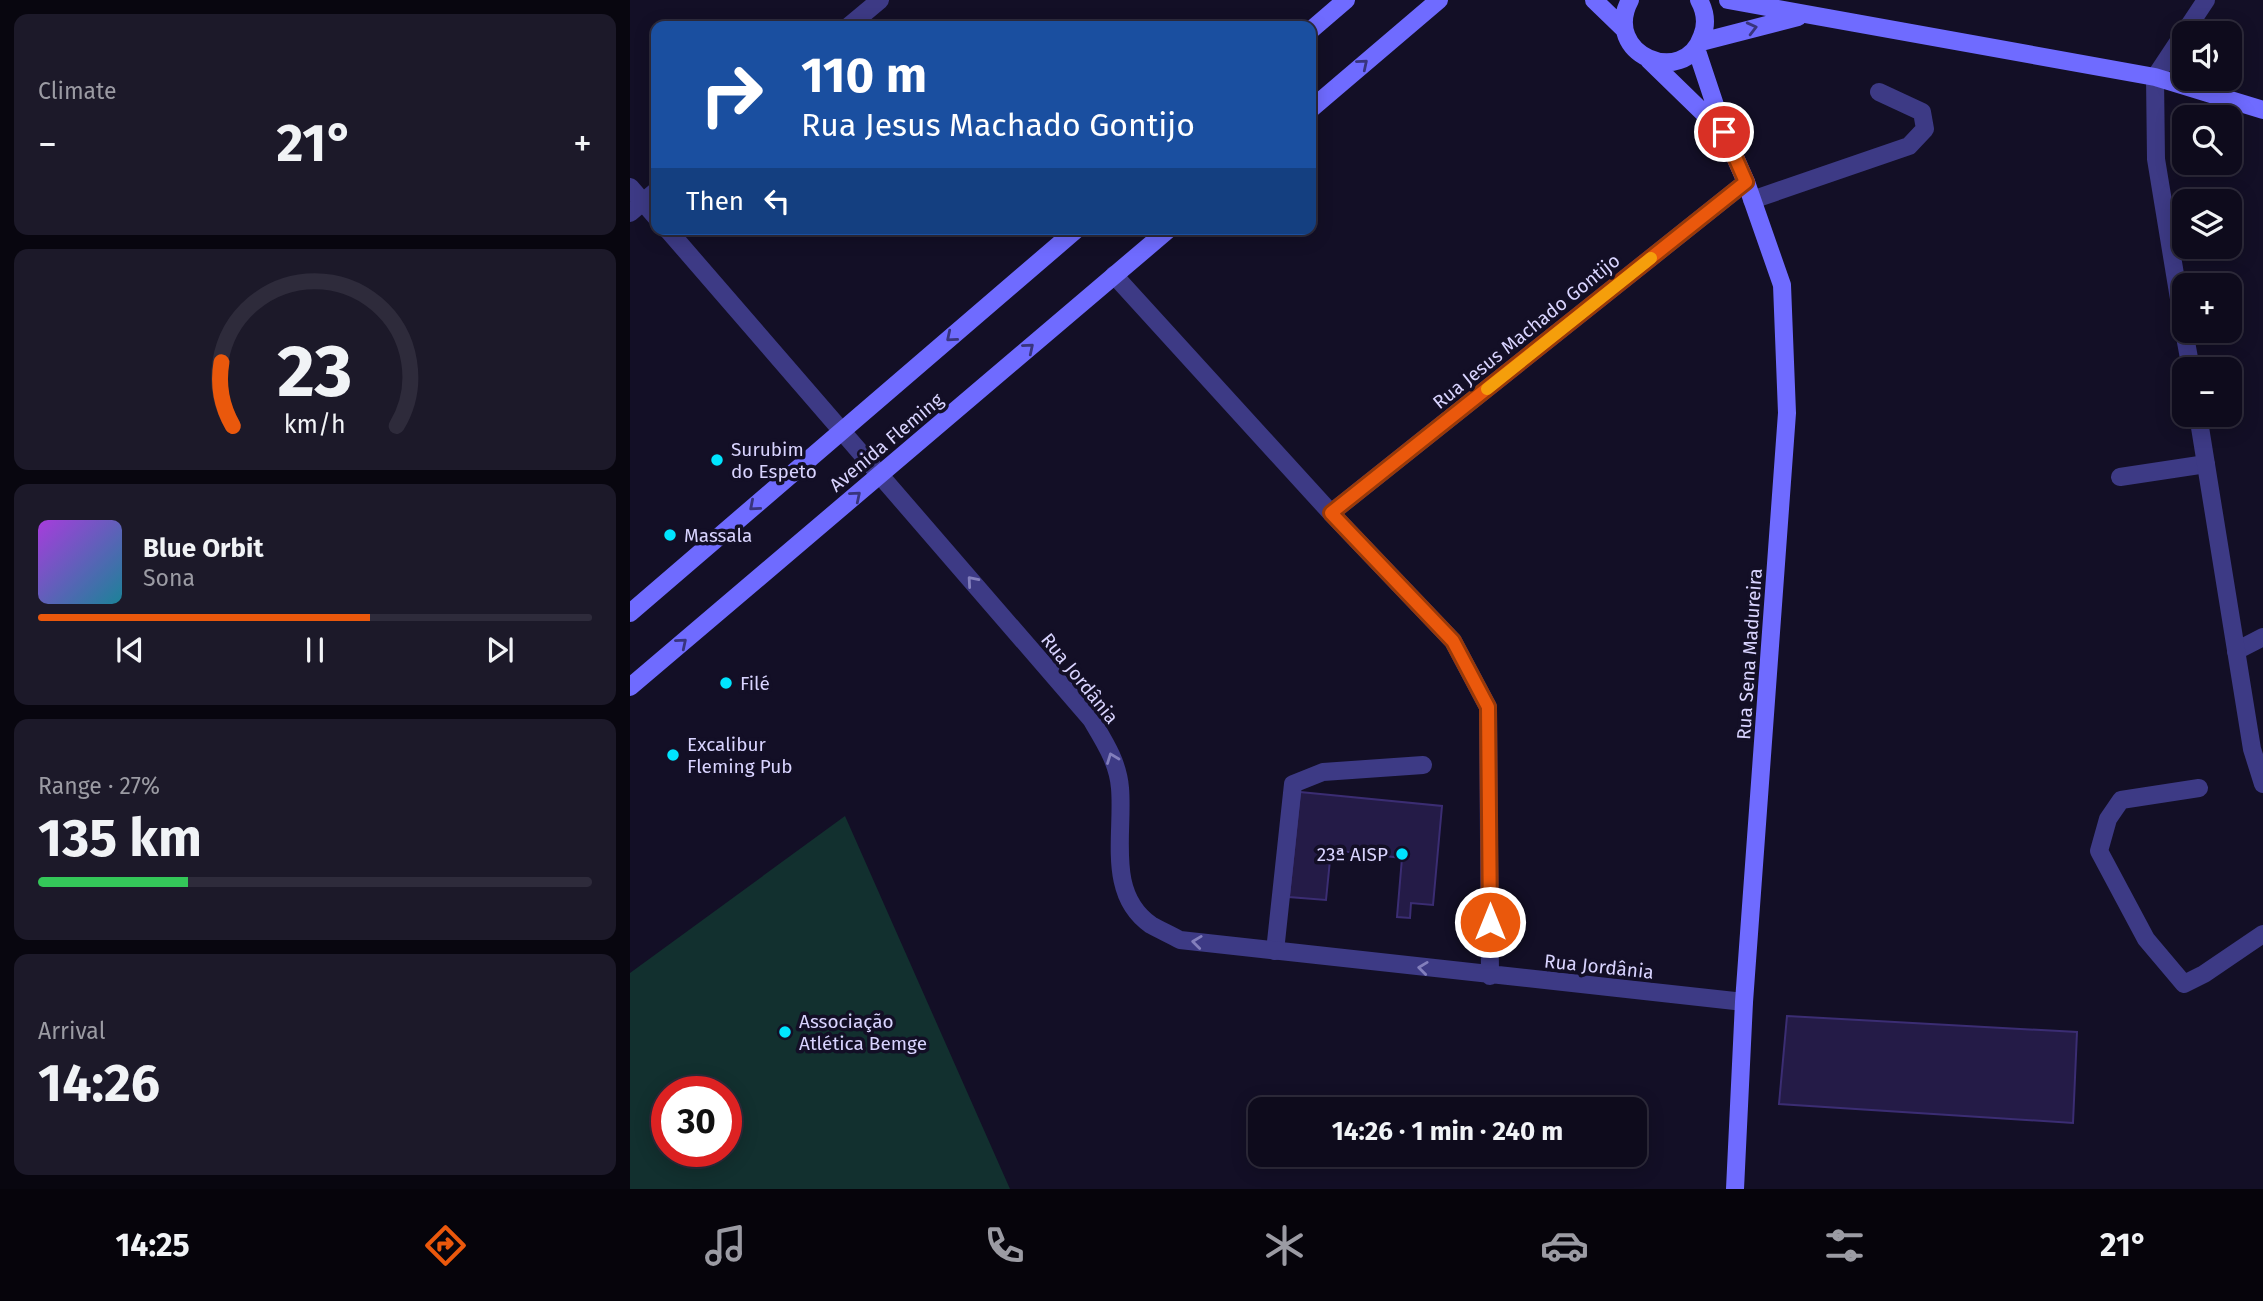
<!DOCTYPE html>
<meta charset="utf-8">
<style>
:root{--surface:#0e0b1c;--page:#1c1929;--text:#f1f3f6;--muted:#9b9ba3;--line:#2e2b3b;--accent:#ea580c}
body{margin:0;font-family:"Fira Sans",sans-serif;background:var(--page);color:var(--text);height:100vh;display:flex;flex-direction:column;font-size:26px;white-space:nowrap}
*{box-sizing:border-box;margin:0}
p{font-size:23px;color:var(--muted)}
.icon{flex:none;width:38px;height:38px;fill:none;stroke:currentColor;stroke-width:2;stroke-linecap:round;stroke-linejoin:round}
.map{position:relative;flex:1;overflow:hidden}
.sheet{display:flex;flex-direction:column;gap:14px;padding:14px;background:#08060f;width:630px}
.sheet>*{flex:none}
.banner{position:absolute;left:21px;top:21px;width:665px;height:214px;border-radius:14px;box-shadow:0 4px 18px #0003,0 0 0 2px var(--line);background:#1a4fa0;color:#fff;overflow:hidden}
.controls{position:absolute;left:1542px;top:21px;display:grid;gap:14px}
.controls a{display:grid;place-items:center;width:70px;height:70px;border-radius:14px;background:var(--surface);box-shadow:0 4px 18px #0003,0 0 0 2px var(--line);font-size:35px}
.speed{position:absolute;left:21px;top:1076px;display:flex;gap:14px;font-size:35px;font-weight:700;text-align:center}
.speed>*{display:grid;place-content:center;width:91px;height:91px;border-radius:50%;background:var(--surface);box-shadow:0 4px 18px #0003,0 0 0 2px var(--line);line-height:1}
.speed .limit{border:10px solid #d22;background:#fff;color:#111}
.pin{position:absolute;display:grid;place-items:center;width:60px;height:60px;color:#fff;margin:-30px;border:4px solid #fff;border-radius:50%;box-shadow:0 2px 7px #0007}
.me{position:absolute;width:77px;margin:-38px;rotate:0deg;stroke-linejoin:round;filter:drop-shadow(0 0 5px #0008)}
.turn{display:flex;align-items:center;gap:24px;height:147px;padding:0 35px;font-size:32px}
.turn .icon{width:91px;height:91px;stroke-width:2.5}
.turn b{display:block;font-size:49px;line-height:60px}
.then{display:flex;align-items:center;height:66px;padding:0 35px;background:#0003;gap:14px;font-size:26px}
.big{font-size:52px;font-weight:700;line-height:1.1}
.sheet .widget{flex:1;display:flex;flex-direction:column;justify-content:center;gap:10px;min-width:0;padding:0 24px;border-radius:14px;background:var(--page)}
.sheet .dial{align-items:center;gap:0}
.dial svg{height:182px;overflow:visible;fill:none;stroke:var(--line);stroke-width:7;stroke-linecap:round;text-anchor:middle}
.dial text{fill:var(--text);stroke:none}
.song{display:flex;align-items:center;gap:21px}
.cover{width:84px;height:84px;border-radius:10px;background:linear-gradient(135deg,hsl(280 70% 55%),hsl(190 70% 35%))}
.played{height:7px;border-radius:4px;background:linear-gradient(90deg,var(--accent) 60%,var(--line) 60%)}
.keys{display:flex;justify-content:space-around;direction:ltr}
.heat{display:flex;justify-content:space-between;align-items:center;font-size:38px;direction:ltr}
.charge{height:10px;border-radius:5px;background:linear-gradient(90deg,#34c759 27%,var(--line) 0)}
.trip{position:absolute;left:618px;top:1097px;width:399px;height:70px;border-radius:14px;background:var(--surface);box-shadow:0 4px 18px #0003,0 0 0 2px var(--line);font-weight:700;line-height:70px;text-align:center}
.dock{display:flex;height:112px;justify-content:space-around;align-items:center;background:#06040b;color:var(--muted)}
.dock .icon{width:49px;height:49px}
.dock .on{color:var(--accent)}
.dock b{font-size:32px;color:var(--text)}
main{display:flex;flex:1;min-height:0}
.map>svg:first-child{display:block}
</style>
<main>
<section class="sheet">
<div class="widget"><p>Climate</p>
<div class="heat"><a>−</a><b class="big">21°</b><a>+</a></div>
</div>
<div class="widget dial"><svg viewBox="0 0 100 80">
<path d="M14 69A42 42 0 1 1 86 69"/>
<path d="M14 69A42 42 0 0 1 9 41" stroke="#ea580c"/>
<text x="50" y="56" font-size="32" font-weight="700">23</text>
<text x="50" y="72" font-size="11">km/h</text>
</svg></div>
<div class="widget">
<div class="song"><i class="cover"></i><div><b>Blue Orbit</b><p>Sona</p></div></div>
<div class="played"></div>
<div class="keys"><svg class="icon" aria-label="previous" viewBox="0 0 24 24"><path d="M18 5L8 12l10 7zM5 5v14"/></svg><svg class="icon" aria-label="pause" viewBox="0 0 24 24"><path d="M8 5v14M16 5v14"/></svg><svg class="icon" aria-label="next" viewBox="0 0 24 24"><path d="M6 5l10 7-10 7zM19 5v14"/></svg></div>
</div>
<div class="widget"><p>Range · 27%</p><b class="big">135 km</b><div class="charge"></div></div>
<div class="widget"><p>Arrival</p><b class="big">14:26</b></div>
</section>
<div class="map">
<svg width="1633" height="1189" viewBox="0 0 1633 1189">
<rect width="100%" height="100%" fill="#130f26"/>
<path fill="#12302f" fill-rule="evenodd" d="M215,816L380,1189H0V973ZM37,1092H96V1152H37Z"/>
<path fill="#241b47" stroke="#3b2d73" stroke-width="2" d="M670,792L812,806L803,905L781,903L780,918L767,917L772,858L701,850L696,900L659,897Z
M1157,1016L1447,1032L1443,1123L1149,1104Z"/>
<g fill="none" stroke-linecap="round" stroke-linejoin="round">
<path stroke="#3d3a85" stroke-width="18" d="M1122,200L1279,146L1295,129L1292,112L1249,92
M1490,477L1576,464
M1606,651L1633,637
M1569,788L1491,800L1478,819L1469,851L1516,939L1554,984L1574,974L1633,934
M645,951L663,784L693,772L793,765"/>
<path stroke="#3d3a85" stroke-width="18" d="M219,26L250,0
M0,187L26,217
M0,213L26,191
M37,229L461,719C474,741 488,762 490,788C494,834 476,894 521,925C530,930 541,935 550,940L1114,1002
M484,275L701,513L823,641L858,707L860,976
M1554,329L1526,159L1525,77L1576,0
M1554,331L1561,369
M1568,415L1622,749L1633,784
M701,513L1116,182"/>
<path stroke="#6f6bff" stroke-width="18" d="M964,0L994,29
M1000,0C971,54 1054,89 1072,36C1077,24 1075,11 1069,0
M1098,0L1525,77L1633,110
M681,30L716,0
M1071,42L1168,17
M1066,48L1094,132L1116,182L1152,285L1157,413L1114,1002L1105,1189
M1019,60L1091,130
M681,109L809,0
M0,613L447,229
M0,687L539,229"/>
</g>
<defs><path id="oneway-chevron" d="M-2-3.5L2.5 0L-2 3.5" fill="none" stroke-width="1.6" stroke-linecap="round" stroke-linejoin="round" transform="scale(1.75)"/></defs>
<g stroke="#38347d">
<use href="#oneway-chevron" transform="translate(1122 28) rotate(-14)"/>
<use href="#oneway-chevron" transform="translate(733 64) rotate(-40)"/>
<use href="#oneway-chevron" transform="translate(321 337) rotate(140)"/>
<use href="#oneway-chevron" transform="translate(399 348) rotate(-40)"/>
<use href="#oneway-chevron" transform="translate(226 496) rotate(-40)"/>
<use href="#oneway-chevron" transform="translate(124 506) rotate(139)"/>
<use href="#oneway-chevron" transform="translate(52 643) rotate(-40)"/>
</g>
<g stroke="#837fbc">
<use href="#oneway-chevron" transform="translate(342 581) rotate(-131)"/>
<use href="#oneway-chevron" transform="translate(482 758) rotate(-111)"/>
<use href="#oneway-chevron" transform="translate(567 942) rotate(-173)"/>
<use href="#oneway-chevron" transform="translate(793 968) rotate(-173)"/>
</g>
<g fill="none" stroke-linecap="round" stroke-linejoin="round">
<defs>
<path id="route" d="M860,922L858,707L823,641L701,513L1116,182L1094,132"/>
</defs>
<use href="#route" stroke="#983908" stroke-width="18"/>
<use href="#route" stroke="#ea580c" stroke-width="12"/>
<path stroke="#f59e0b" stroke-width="12" d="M857,389L1021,258"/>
</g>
<g fill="#00e5ff" stroke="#130f26" stroke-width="2.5">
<circle cx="87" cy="460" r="7"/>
<circle cx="40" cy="535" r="7"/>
<circle cx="96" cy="683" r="7"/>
<circle cx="43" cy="755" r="7"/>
<circle cx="772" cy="854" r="7"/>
<circle cx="155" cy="1032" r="7"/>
</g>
<g text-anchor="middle" stroke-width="7" stroke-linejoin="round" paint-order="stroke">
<g font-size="19" fill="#d9d4ff" stroke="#130f26">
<text transform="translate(896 331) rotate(-39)" y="7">Rua Jesus Machado Gontijo</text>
<text transform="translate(256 442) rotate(-40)" y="7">Avenida Fleming</text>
<text transform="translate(1119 654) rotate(-86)" y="7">Rua Sena Madureira</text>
<text transform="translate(450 678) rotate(51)" y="7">Rua Jordânia</text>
<text transform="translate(969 966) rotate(6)" y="7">Rua Jordânia</text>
</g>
<g font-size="19" fill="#d9d4ff" stroke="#130f26" text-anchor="start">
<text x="101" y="456">Surubim<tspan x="101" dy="22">do Espeto</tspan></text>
<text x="54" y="542">Massala</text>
<text x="110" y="690">Filé</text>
<text x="57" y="751">Excalibur<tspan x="57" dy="22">Fleming Pub</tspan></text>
<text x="758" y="861" text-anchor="end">23ª AISP</text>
<text x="169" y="1028">Associação<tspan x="169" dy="22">Atlética Bemge</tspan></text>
</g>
</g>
</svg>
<div class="controls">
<a><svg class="icon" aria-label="sound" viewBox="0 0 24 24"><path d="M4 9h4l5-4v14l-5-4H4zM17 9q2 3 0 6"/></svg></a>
<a><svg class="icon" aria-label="search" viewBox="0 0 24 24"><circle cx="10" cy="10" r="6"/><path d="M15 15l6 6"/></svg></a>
<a><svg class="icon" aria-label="layers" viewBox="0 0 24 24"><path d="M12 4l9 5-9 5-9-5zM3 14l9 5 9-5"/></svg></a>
<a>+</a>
<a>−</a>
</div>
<div class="speed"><div class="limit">30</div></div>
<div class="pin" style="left:1094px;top:132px;background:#d93025"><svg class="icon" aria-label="arrive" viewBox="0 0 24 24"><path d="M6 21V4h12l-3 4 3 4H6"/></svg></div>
<svg class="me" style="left:860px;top:922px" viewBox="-20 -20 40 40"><circle r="17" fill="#ea580c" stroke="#fff" stroke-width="3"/><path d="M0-11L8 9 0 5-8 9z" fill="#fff"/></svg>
<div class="trip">14:26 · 1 min · 240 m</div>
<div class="banner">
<div class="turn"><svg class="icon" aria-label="right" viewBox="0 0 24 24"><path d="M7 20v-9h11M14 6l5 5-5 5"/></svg><div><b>110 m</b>Rua Jesus Machado Gontijo</div></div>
<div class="then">Then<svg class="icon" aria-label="left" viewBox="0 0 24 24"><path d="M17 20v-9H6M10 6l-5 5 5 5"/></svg></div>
</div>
</div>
</main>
<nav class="dock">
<b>14:25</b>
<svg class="icon on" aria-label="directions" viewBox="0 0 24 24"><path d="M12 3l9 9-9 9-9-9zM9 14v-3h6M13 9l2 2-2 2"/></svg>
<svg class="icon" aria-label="music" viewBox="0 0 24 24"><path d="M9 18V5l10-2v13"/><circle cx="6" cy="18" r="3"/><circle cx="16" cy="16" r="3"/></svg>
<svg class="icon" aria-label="phone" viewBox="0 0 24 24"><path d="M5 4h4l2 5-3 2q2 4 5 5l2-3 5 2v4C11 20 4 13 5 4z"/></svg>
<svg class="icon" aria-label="climate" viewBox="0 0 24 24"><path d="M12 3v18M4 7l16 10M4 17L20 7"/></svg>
<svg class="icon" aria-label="car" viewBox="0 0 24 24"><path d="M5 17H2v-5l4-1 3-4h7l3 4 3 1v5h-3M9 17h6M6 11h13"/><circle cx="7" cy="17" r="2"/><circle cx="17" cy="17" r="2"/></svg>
<svg class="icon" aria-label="filters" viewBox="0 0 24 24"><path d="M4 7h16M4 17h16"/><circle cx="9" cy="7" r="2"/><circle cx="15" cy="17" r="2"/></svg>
<b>21°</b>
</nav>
